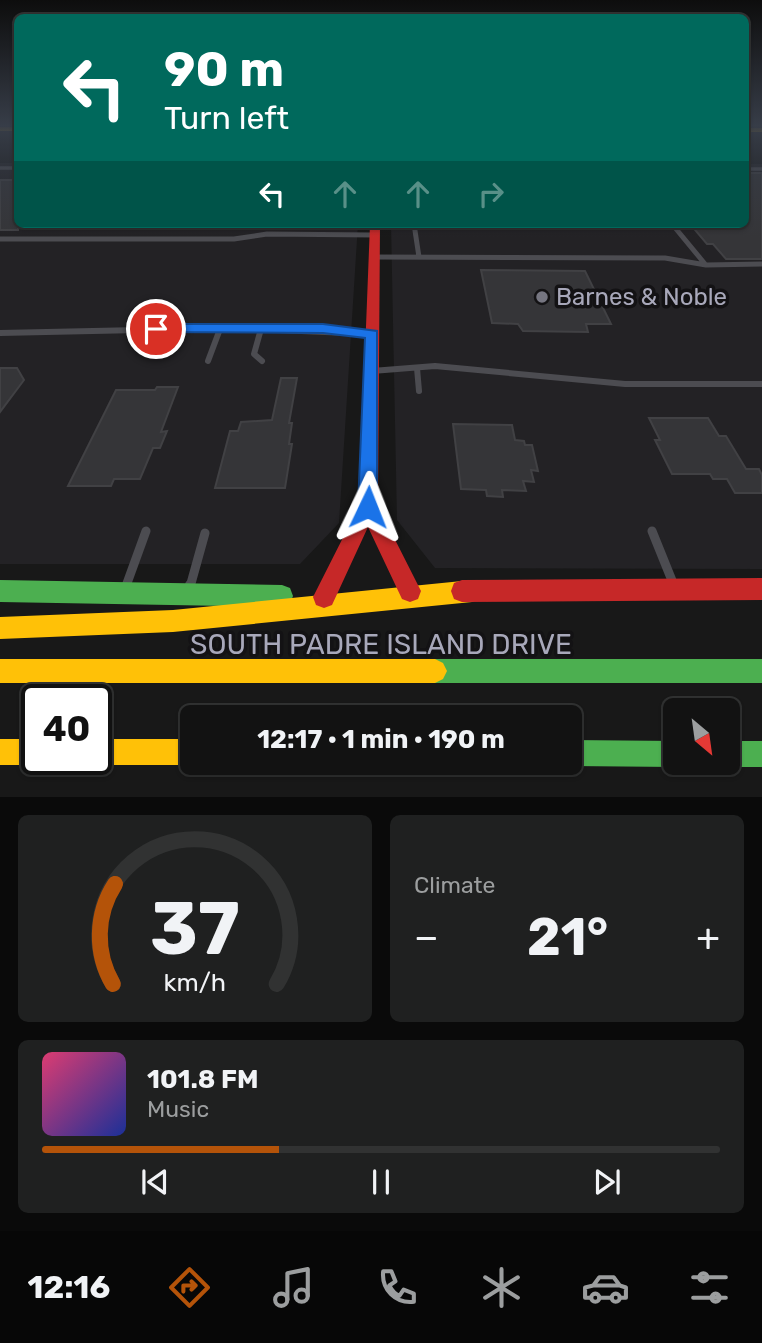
<!DOCTYPE html>
<meta charset="utf-8">
<style>
:root{--surface:#121212;--page:#1f2020;--text:#f1f3f6;--muted:#9c9e9f;--line:#313232;--accent:#b45309}
body{margin:0;font-family:Rubik,sans-serif;background:var(--page);color:var(--text);height:100vh;display:flex;flex-direction:column;font-size:26px;white-space:nowrap}
*{box-sizing:border-box;margin:0}
p{font-size:23px;color:var(--muted)}
.icon{flex:none;width:38px;height:38px;fill:none;stroke:currentColor;stroke-width:2;stroke-linecap:round;stroke-linejoin:round}
.map{position:relative;height:797px;overflow:hidden}
.drawer{display:flex;flex-direction:column;gap:18px;padding:18px;background:#0a0a0a;flex:1}
.drawer>*{flex:none}
.hud{position:absolute;left:14px;top:14px;width:735px;height:214px;border-radius:10px;box-shadow:0 2px 5px #0004,0 0 0 2px var(--line);background:#00695c;color:#fff;overflow:hidden}
.needle{width:46px;rotate:151deg}
.buttons{position:absolute;left:663px;top:698px;display:grid;gap:14px}
.buttons a{display:grid;place-items:center;width:77px;height:77px;border-radius:10px;background:var(--surface);box-shadow:0 2px 5px #0004,0 0 0 2px var(--line);font-size:35px}
.speed{position:absolute;left:21px;top:684px;display:flex;gap:14px;font-size:35px;font-weight:700;text-align:center}
.speed>*{display:grid;place-content:center;width:91px;height:91px;border-radius:50%;background:var(--surface);box-shadow:0 2px 5px #0004,0 0 0 2px var(--line);line-height:1}
.speed .limit{border:4px solid #111;border-radius:10px;background:#fff;color:#111}
.pin{position:absolute;display:grid;place-items:center;width:60px;height:60px;color:#fff;margin:-30px;border:4px solid #fff;border-radius:50%;box-shadow:0 2px 7px #0007}
.me{position:absolute;width:77px;margin:-38px;rotate:2deg;stroke-linejoin:round;filter:drop-shadow(0 0 5px #0008)}
.turn{display:flex;align-items:center;gap:24px;height:147px;padding:0 35px;font-size:32px}
.turn .icon{width:91px;height:91px;stroke-width:2.5}
.turn b{display:block;font-size:49px;line-height:60px}
.lanes{display:flex;align-items:center;height:66px;padding:0 35px;background:#0003;justify-content:center;gap:35px;direction:ltr}
.lanes .off{opacity:.35}
.big{font-size:52px;font-weight:700;line-height:1.1}
.drawer .tile{flex:1;display:flex;flex-direction:column;justify-content:center;gap:10px;min-width:0;padding:0 24px;border-radius:10px;background:var(--page)}
.drawer .dial{align-items:center;gap:0}
.dial svg{height:182px;overflow:visible;fill:none;stroke:var(--line);stroke-width:7;stroke-linecap:round;text-anchor:middle}
.dial text{fill:var(--text);stroke:none}
.song{display:flex;align-items:center;gap:21px}
.cover{width:84px;height:84px;border-radius:10px;background:linear-gradient(135deg,hsl(340 70% 55%),hsl(230 70% 35%))}
.played{height:7px;border-radius:4px;background:linear-gradient(90deg,var(--accent) 35%,var(--line) 35%)}
.keys{display:flex;justify-content:space-around;direction:ltr}
.heat{display:flex;justify-content:space-between;align-items:center;font-size:38px;direction:ltr}
.drawer .tiles{flex:1;display:grid;gap:18px;grid-template-columns:1fr 1fr}
.tile:last-child{grid-column:span 2}
.trip{position:absolute;left:180px;top:705px;width:402px;height:70px;border-radius:10px;background:var(--surface);box-shadow:0 2px 5px #0004,0 0 0 2px var(--line);font-weight:700;line-height:70px;text-align:center}
.dock{display:flex;height:112px;justify-content:space-around;align-items:center;background:#070707;color:var(--muted)}
.dock .icon{width:49px;height:49px}
.dock .selected{color:var(--accent)}
.dock b{font-size:32px;color:var(--text)}
.map>svg:first-child{display:block}
</style>
<div class="map">
<svg width="762" height="797" viewBox="0 0 762 797">
<rect width="100%" height="100%" fill="#181818"/>
<path fill="#232225" d="M0,163H17L18,224H358L339,523L300,564H0Z
M746,164H762V569L435,568L397,520L391,224H746Z"/>
<path fill="#353538" stroke="#414144" stroke-width="2" d="M746,173H762V259H726L713,244H707L690,224H746Z
M0,180H18V230H0Z
M481,270L585,271L611,324H586L588,332L523,331L518,324L492,323Z
M0,368H17L24,380L0,412Z
M281,378H297L289,423H292L289,444H292L285,488H215L230,431H238L241,422L272,420Z
M157,387H178L161,432L167,431L160,448H153L140,479H114L111,486H68L116,390H155Z
M649,418H708L719,436H726L746,469H759L762,475V493H735L727,479H713L710,474H672L655,440H660Z
M453,424L512,425L515,440L524,441L525,445H532L538,471L531,470L534,482L523,481L526,491L502,490L503,497L487,496L486,490L461,489Z"/>
<g fill="none" stroke-linecap="round" stroke-linejoin="round">
<path stroke="#4c4c51" stroke-width="3.5" d="M0,168H18
M746,169H762"/>
<path stroke="#4c4c51" stroke-width="5" d="M414,224L419,257
M672,224L705,264
M0,239H234L267,234L375,235
M374,257L665,258L706,265L762,264"/>
<path stroke="#4c4c51" stroke-width="6" d="M261,329L254,354L262,361
M0,333L232,328L372,334
M208,361L220,329
M417,368L419,391
M372,371L435,366L625,384H762"/>
<path stroke="#4c4c51" stroke-width="9" d="M652,531L673,583
M126,586L146,531
M190,587L205,533"/>
<path stroke="#4c4c51" stroke-width="10" d="M189,590L190,585"/>
<path fill="#4caf50" fill-rule="evenodd" d="M0,580L282,585L290,588L293,596L290,604L282,607L0,602Z
M435,659H762V683H435L427,679L423,671L427,663Z
M570,740L676,741V763H685L676,767L570,766L562,763H570Z
M728,741H762V767H728L719,763H728Z"/>
<path fill="#ffc107" fill-rule="evenodd" d="M0,127H18V131H0Z
M746,128H762V132H746Z
M472,580L480,583L483,591L480,599L472,602L173,632L0,639V617L173,610Z
M0,659H435L443,663L447,671L443,679L435,683H0Z
M0,739H37V760L46,761L37,765H0Z
M96,739H192V763H197L192,765H96L86,760H96Z"/>
<path fill="#c62828" fill-rule="evenodd" d="M370,224H380L378,506L421,591L418,599L410,602L402,599L368,527L332,605L324,608L316,605L313,597L359,506Z
M762,578V600L462,602L454,599L451,591L454,583L462,580Z"/>
</g>
<linearGradient id="sky" x2="0" y2="1"><stop stop-color="#0d0d0d"/><stop offset="0.53" stop-color="#373d48"/><stop offset="1" stop-color="#373d48" stop-opacity="0"/></linearGradient>
<rect width="762" height="237" fill="url(#sky)"/>
<path fill="#1a73e8" stroke="#114b97" stroke-width="2" d="M156,324H323L377,331V507L375,514L368,516L361,514L358,507L365,338L323,333L151,332V325Z"/>
<circle fill="#767681" stroke="#131214" stroke-width="2.5" cx="542" cy="297" r="7"/>
<g text-anchor="middle" stroke-width="7" stroke-linejoin="round" paint-order="stroke">
<g font-size="24" fill="#a8a8ba" stroke="#131214" text-anchor="start">
<text x="556" y="305">Barnes &amp; Noble</text>
</g>
<g font-size="28" fill="#a8a8ba" stroke="#131214">
<text x="381" y="654">SOUTH PADRE ISLAND DRIVE</text>
</g>
</g>
</svg>
<div class="buttons">
<a><svg class="needle" viewBox="-14 -14 28 28"><path d="M0-13l5 13h-10z" fill="#e53935"/><path d="M0 13l5-13h-10z" fill="#9c9e9f"/></svg></a>
</div>
<div class="speed"><div class="limit">40</div></div>
<div class="pin" style="left:156px;top:329px;background:#d93025"><svg class="icon" aria-label="arrive" viewBox="0 0 24 24"><path d="M6 21V4h12l-3 4 3 4H6"/></svg></div>
<svg class="me" style="left:368px;top:507px" viewBox="-20 -20 40 40"><path d="M0-17L14 15 0 8-14 15z" fill="#1a73e8" stroke="#fff" stroke-width="4"/></svg>
<div class="trip">12:17 · 1 min · 190 m</div>
<div class="hud">
<div class="turn"><svg class="icon" aria-label="left" viewBox="0 0 24 24"><path d="M17 20v-9H6M10 6l-5 5 5 5"/></svg><div><b>90 m</b>Turn left</div></div>
<div class="lanes"><svg class="icon" aria-label="left" viewBox="0 0 24 24"><path d="M17 20v-9H6M10 6l-5 5 5 5"/></svg><svg class="icon off" aria-label="ahead" viewBox="0 0 24 24"><path d="M12 20V5M6 11l6-6 6 6"/></svg><svg class="icon off" aria-label="ahead" viewBox="0 0 24 24"><path d="M12 20V5M6 11l6-6 6 6"/></svg><svg class="icon off" aria-label="right" viewBox="0 0 24 24"><path d="M7 20v-9h11M14 6l5 5-5 5"/></svg></div>
</div>
</div>
<section class="drawer">
<div class="tiles">
<div class="tile dial"><svg viewBox="0 0 100 80">
<path d="M14 69A42 42 0 1 1 86 69"/>
<path d="M14 69A42 42 0 0 1 15 25" stroke="#b45309"/>
<text x="50" y="56" font-size="32" font-weight="700">37</text>
<text x="50" y="72" font-size="11">km/h</text>
</svg></div>
<div class="tile"><p>Climate</p>
<div class="heat"><a>−</a><b class="big">21°</b><a>+</a></div>
</div>
<div class="tile">
<div class="song"><i class="cover"></i><div><b>101.8 FM</b><p>Music</p></div></div>
<div class="played"></div>
<div class="keys"><svg class="icon" aria-label="previous" viewBox="0 0 24 24"><path d="M18 5L8 12l10 7zM5 5v14"/></svg><svg class="icon" aria-label="pause" viewBox="0 0 24 24"><path d="M8 5v14M16 5v14"/></svg><svg class="icon" aria-label="next" viewBox="0 0 24 24"><path d="M6 5l10 7-10 7zM19 5v14"/></svg></div>
</div>
</div>
</section>
<nav class="dock">
<b>12:16</b>
<svg class="icon selected" aria-label="directions" viewBox="0 0 24 24"><path d="M12 3l9 9-9 9-9-9zM9 14v-3h6M13 9l2 2-2 2"/></svg>
<svg class="icon" aria-label="music" viewBox="0 0 24 24"><path d="M9 18V5l10-2v13"/><circle cx="6" cy="18" r="3"/><circle cx="16" cy="16" r="3"/></svg>
<svg class="icon" aria-label="phone" viewBox="0 0 24 24"><path d="M5 4h4l2 5-3 2q2 4 5 5l2-3 5 2v4C11 20 4 13 5 4z"/></svg>
<svg class="icon" aria-label="climate" viewBox="0 0 24 24"><path d="M12 3v18M4 7l16 10M4 17L20 7"/></svg>
<svg class="icon" aria-label="car" viewBox="0 0 24 24"><path d="M5 17H2v-5l4-1 3-4h7l3 4 3 1v5h-3M9 17h6M6 11h13"/><circle cx="7" cy="17" r="2"/><circle cx="17" cy="17" r="2"/></svg>
<svg class="icon" aria-label="filters" viewBox="0 0 24 24"><path d="M4 7h16M4 17h16"/><circle cx="9" cy="7" r="2"/><circle cx="15" cy="17" r="2"/></svg>
</nav>
